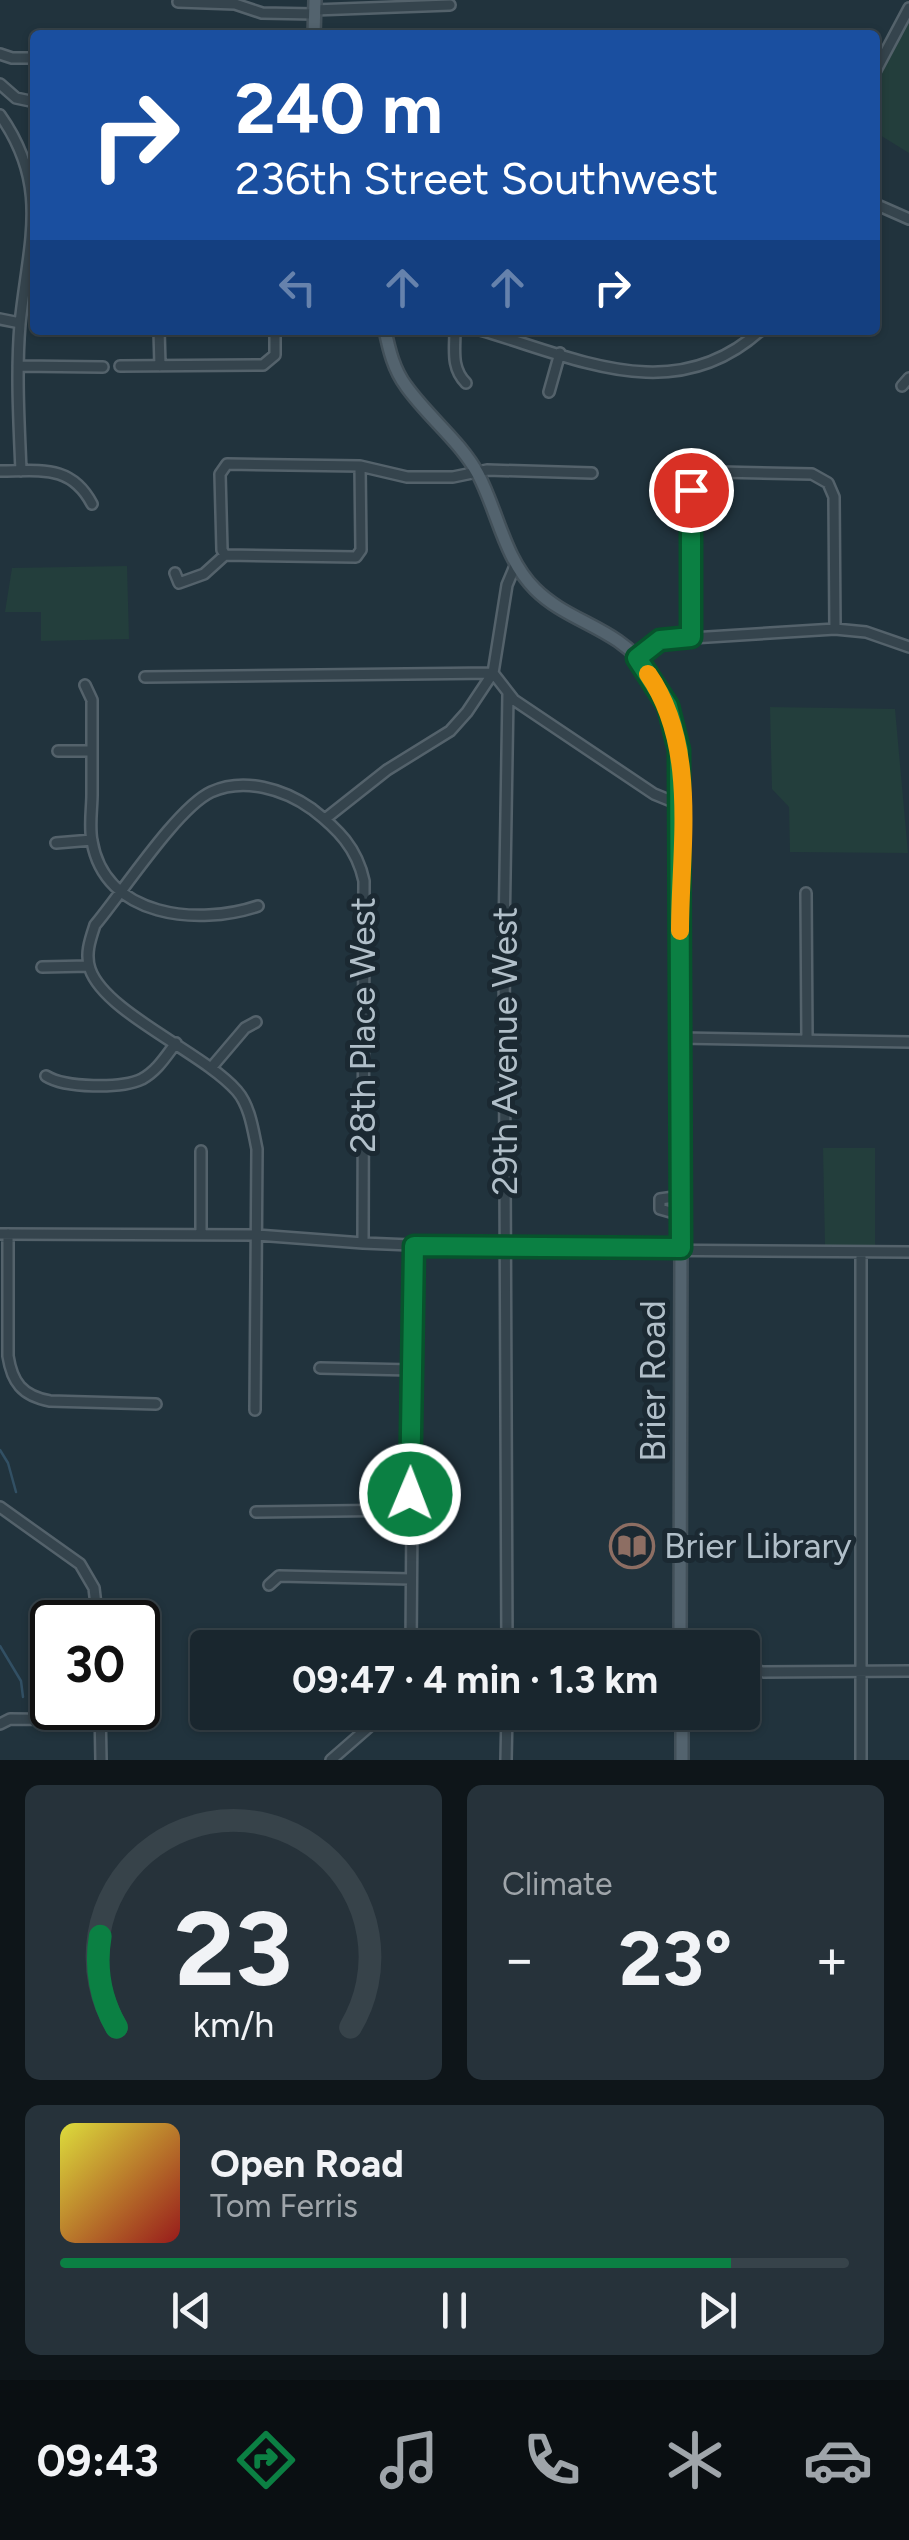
<!DOCTYPE html>
<meta charset="utf-8">
<style>
:root{--surface:#19262e;--page:#26323a;--text:#f1f3f6;--muted:#9fa5aa;--line:#37434a;--accent:#0b8043}
body{margin:0;font-family:Figtree,sans-serif;background:var(--page);color:var(--text);height:100vh;display:flex;flex-direction:column;font-size:38px;white-space:nowrap}
*{box-sizing:border-box;margin:0}
p{font-size:32px;color:var(--muted)}
.icon{flex:none;width:55px;height:55px;fill:none;stroke:currentColor;stroke-width:2;stroke-linecap:round;stroke-linejoin:round}
.map{position:relative;height:1760px;overflow:hidden}
.side{display:flex;flex-direction:column;gap:25px;padding:25px;background:#0e1519;flex:1}
.side>*{flex:none}
.guide{position:absolute;left:30px;top:30px;width:850px;height:305px;border-radius:10px;box-shadow:0 2px 8px #0004,0 0 0 2px var(--line);background:#1a4fa0;color:#fff;overflow:hidden}
.speed{position:absolute;left:30px;top:1600px;display:flex;gap:20px;font-size:50px;font-weight:700;text-align:center}
.speed>*{display:grid;place-content:center;width:130px;height:130px;border-radius:50%;background:var(--surface);box-shadow:0 2px 8px #0004,0 0 0 2px var(--line);line-height:1}
.speed .limit{border:5px solid #111;border-radius:15px;background:#fff;color:#111}
.pin{position:absolute;display:grid;place-items:center;width:85px;height:85px;color:#fff;margin:-42px;border:5px solid #fff;border-radius:50%;box-shadow:0 2px 10px #0007}
.me{position:absolute;width:110px;margin:-55px;rotate:1deg;stroke-linejoin:round;filter:drop-shadow(0 0 8px #0008)}
.turn{display:flex;align-items:center;gap:35px;height:210px;padding:0 40px;font-size:45px}
.turn .icon{width:130px;height:130px;stroke-width:2.5}
.turn b{display:block;font-size:70px;line-height:85px}
.lanes{display:flex;align-items:center;height:95px;padding:0 40px;background:#0003;justify-content:center;gap:50px;direction:ltr}
.lanes .off{opacity:.35}
.big{font-size:75px;font-weight:700;line-height:1.1}
.side .tile{flex:1;display:flex;flex-direction:column;justify-content:center;gap:15px;min-width:0;padding:0 35px;border-radius:15px;background:var(--page)}
.side .dial{align-items:center;gap:0}
.dial svg{height:260px;overflow:visible;fill:none;stroke:var(--line);stroke-width:7;stroke-linecap:round;text-anchor:middle}
.dial text{fill:var(--text);stroke:none}
.song{display:flex;align-items:center;gap:30px}
.cover{width:120px;height:120px;border-radius:15px;background:linear-gradient(135deg,hsl(60 70% 55%),hsl(0 70% 35%))}
.played{height:10px;border-radius:5px;background:linear-gradient(90deg,var(--accent) 85%,var(--line) 85%)}
.keys{display:flex;justify-content:space-around;direction:ltr}
.heat{display:flex;justify-content:space-between;align-items:center;font-size:55px;direction:ltr}
.side .tiles{flex:1;display:grid;gap:25px;grid-template-columns:1fr 1fr}
.tile:last-child{grid-column:span 2}
.trip{position:absolute;left:190px;top:1630px;width:570px;height:100px;border-radius:10px;background:var(--surface);box-shadow:0 2px 8px #0004,0 0 0 2px var(--line);font-weight:700;line-height:100px;text-align:center}
.menu{display:flex;height:160px;justify-content:space-around;align-items:center;background:#0a0f12;color:var(--muted)}
.menu .icon{width:70px;height:70px}
.menu .selected{color:var(--accent)}
.menu b{font-size:45px;color:var(--text)}
.map>svg:first-child{display:block}
</style>
<div class="map">
<svg width="909" height="1760" viewBox="0 0 909 1760">
<rect width="100%" height="100%" fill="#21333d"/>
<path fill="#233e3c" d="M909,17V153L875,132V79Z
M127,566L129,639L41,641V612H5L12,568Z
M770,707L895,709L908,853L790,852L789,807L772,789Z
M823,1148H875V1246H825Z"/>
<g fill="none" stroke-linecap="round" stroke-linejoin="round">
<path stroke="#325064" stroke-width="2.5" d="M0,1450L8,1463L16,1492
M0,1646L21,1681L23,1697"/>
<defs>
<path id="minor" d="M178,2L235,4L262,13L314,14
M314,10L450,5
M0,54L12,58H35
M875,72L909,8
M0,84L16,98L35,102
M0,115C51,187 28,243 20,324C16,373 19,422 21,471
M875,204L909,219
M0,319L20,323
M159,330L160,366
M455,330C455,350 451,368 466,383
M480,330C577,358 674,409 761,330
M18,366L103,367
M120,366L263,365L275,355V330
M902,386L909,378
M549,392L560,353
M0,471C40,471 71,464 92,504
M225,555L222,550L220,474L227,464L360,466L407,477H453L487,470L592,473
M225,555L356,557L361,550L360,466
M175,573L179,583L204,574L225,555
M691,637L689,497C693,482 704,474 719,472L812,474L828,483L834,497L835,629
M637,658L660,640L835,629L866,632L909,647
M493,673L514,700L654,794L681,805
M493,673L507,585L515,566
M145,677L493,673
M85,685L92,700C92,732 92,763 92,794C92,809 89,826 92,841C105,918 199,926 258,906
M58,751H92
M325,819L387,770L450,731L467,712L493,673
M56,843L92,840
M806,893L807,1040
M42,967L89,966
M680,1038L909,1042
M211,1068L245,1028L256,1022
M46,1076C65,1088 121,1089 142,1079C157,1071 166,1056 176,1043
M201,1151V1234
M681,1196L660,1199V1209L681,1215
M0,1234L257,1235L363,1243L506,1249L909,1252
M8,1234V1356C12,1382 22,1396 50,1401L156,1404
M320,1368L412,1370
M255,1410L257,1149C253,1130 250,1106 237,1091C203,1052 105,1013 90,969C85,954 90,940 95,925C122,893 177,808 211,792C244,777 284,789 312,809C338,829 357,848 364,881L363,1243
M0,1507L80,1564L94,1588L98,1622
M256,1512L410,1510
M269,1585L279,1576L411,1579
M411,1648L414,1246
M507,1648L504,936L508,694
M742,1672L909,1671
M100,1708L101,1760
M0,1724L10,1719L100,1720
M331,1760L386,1712
M506,1760L507,1712
M861,1760V1252"/>
<path id="major" d="M314,35L315,0
M385,330C389,350 394,370 406,386C428,417 460,441 478,474C498,512 504,558 535,589C559,613 590,622 618,641C682,685 681,766 682,835L680,1648
M682,1760V1712"/>
</defs>
<use href="#minor" stroke="#54626b" stroke-width="14"/>
<use href="#major" stroke="#425059" stroke-width="16"/>
<use href="#minor" stroke="#35444d" stroke-width="9"/>
<use href="#major" stroke="#53636e" stroke-width="11"/>
</g>
<g fill="none" stroke-linecap="round" stroke-linejoin="round">
<defs>
<path id="route" d="M410,1494L414,1246L681,1248L679,750L668,706L637,658L660,640L691,637V490"/>
</defs>
<use href="#route" stroke="#07532c" stroke-width="25"/>
<use href="#route" stroke="#0b8043" stroke-width="18"/>
<path stroke="#f59e0b" stroke-width="18" d="M648,674C699,747 680,848 680,931"/>
</g>
<defs>
<symbol id="library-ring" viewBox="-11 -11 22 22"><circle r="9.5" fill="#1b2932" stroke="#8d6e63" stroke-width="1.5"/><path d="M-6-4Q-3-5.5-.7-3.5V5Q-3 3-6 4ZM6-4Q3-5.5 .7-3.5V5Q3 3 6 4Z" fill="#8d6e63"/></symbol>
</defs>
<g fill-rule="evenodd">
<use href="#library-ring" x="607" y="1521" width="50" height="50"/>
</g>
<g text-anchor="middle" stroke-width="10" stroke-linejoin="round" paint-order="stroke">
<g font-size="35" fill="#b1bfc9" stroke="#1b2932">
<text transform="translate(363 1025) rotate(-90)" y="12">28th Place West</text>
<text transform="translate(505 1051) rotate(-90)" y="12">29th Avenue West</text>
<text transform="translate(653 1381) rotate(-90)" y="12">Brier Road</text>
</g>
<g font-size="35" fill="#b1bfc9" stroke="#1b2932" text-anchor="start">
<text x="664" y="1558">Brier Library</text>
</g>
</g>
</svg>
<div class="speed"><div class="limit">30</div></div>
<div class="pin" style="left:691px;top:490px;background:#d93025"><svg class="icon" aria-label="arrive" viewBox="0 0 24 24"><path d="M6 21V4h12l-3 4 3 4H6"/></svg></div>
<svg class="me" style="left:410px;top:1494px" viewBox="-20 -20 40 40"><circle r="17" fill="#0b8043" stroke="#fff" stroke-width="3"/><path d="M0-11L8 9 0 5-8 9z" fill="#fff"/></svg>
<div class="trip">09:47 · 4 min · 1.3 km</div>
<div class="guide">
<div class="turn"><svg class="icon" aria-label="right" viewBox="0 0 24 24"><path d="M7 20v-9h11M14 6l5 5-5 5"/></svg><div><b>240 m</b>236th Street Southwest</div></div>
<div class="lanes"><svg class="icon off" aria-label="left" viewBox="0 0 24 24"><path d="M17 20v-9H6M10 6l-5 5 5 5"/></svg><svg class="icon off" aria-label="ahead" viewBox="0 0 24 24"><path d="M12 20V5M6 11l6-6 6 6"/></svg><svg class="icon off" aria-label="ahead" viewBox="0 0 24 24"><path d="M12 20V5M6 11l6-6 6 6"/></svg><svg class="icon" aria-label="right" viewBox="0 0 24 24"><path d="M7 20v-9h11M14 6l5 5-5 5"/></svg></div>
</div>
</div>
<section class="side">
<div class="tiles">
<div class="tile dial"><svg viewBox="0 0 100 80">
<path d="M14 69A42 42 0 1 1 86 69"/>
<path d="M14 69A42 42 0 0 1 9 41" stroke="#0b8043"/>
<text x="50" y="56" font-size="32" font-weight="700">23</text>
<text x="50" y="72" font-size="11">km/h</text>
</svg></div>
<div class="tile"><p>Climate</p>
<div class="heat"><a>−</a><b class="big">23°</b><a>+</a></div>
</div>
<div class="tile">
<div class="song"><i class="cover"></i><div><b>Open Road</b><p>Tom Ferris</p></div></div>
<div class="played"></div>
<div class="keys"><svg class="icon" aria-label="previous" viewBox="0 0 24 24"><path d="M18 5L8 12l10 7zM5 5v14"/></svg><svg class="icon" aria-label="pause" viewBox="0 0 24 24"><path d="M8 5v14M16 5v14"/></svg><svg class="icon" aria-label="next" viewBox="0 0 24 24"><path d="M6 5l10 7-10 7zM19 5v14"/></svg></div>
</div>
</div>
</section>
<nav class="menu">
<b>09:43</b>
<svg class="icon selected" aria-label="directions" viewBox="0 0 24 24"><path d="M12 3l9 9-9 9-9-9zM9 14v-3h6M13 9l2 2-2 2"/></svg>
<svg class="icon" aria-label="music" viewBox="0 0 24 24"><path d="M9 18V5l10-2v13"/><circle cx="6" cy="18" r="3"/><circle cx="16" cy="16" r="3"/></svg>
<svg class="icon" aria-label="phone" viewBox="0 0 24 24"><path d="M5 4h4l2 5-3 2q2 4 5 5l2-3 5 2v4C11 20 4 13 5 4z"/></svg>
<svg class="icon" aria-label="climate" viewBox="0 0 24 24"><path d="M12 3v18M4 7l16 10M4 17L20 7"/></svg>
<svg class="icon" aria-label="car" viewBox="0 0 24 24"><path d="M5 17H2v-5l4-1 3-4h7l3 4 3 1v5h-3M9 17h6M6 11h13"/><circle cx="7" cy="17" r="2"/><circle cx="17" cy="17" r="2"/></svg>
</nav>
